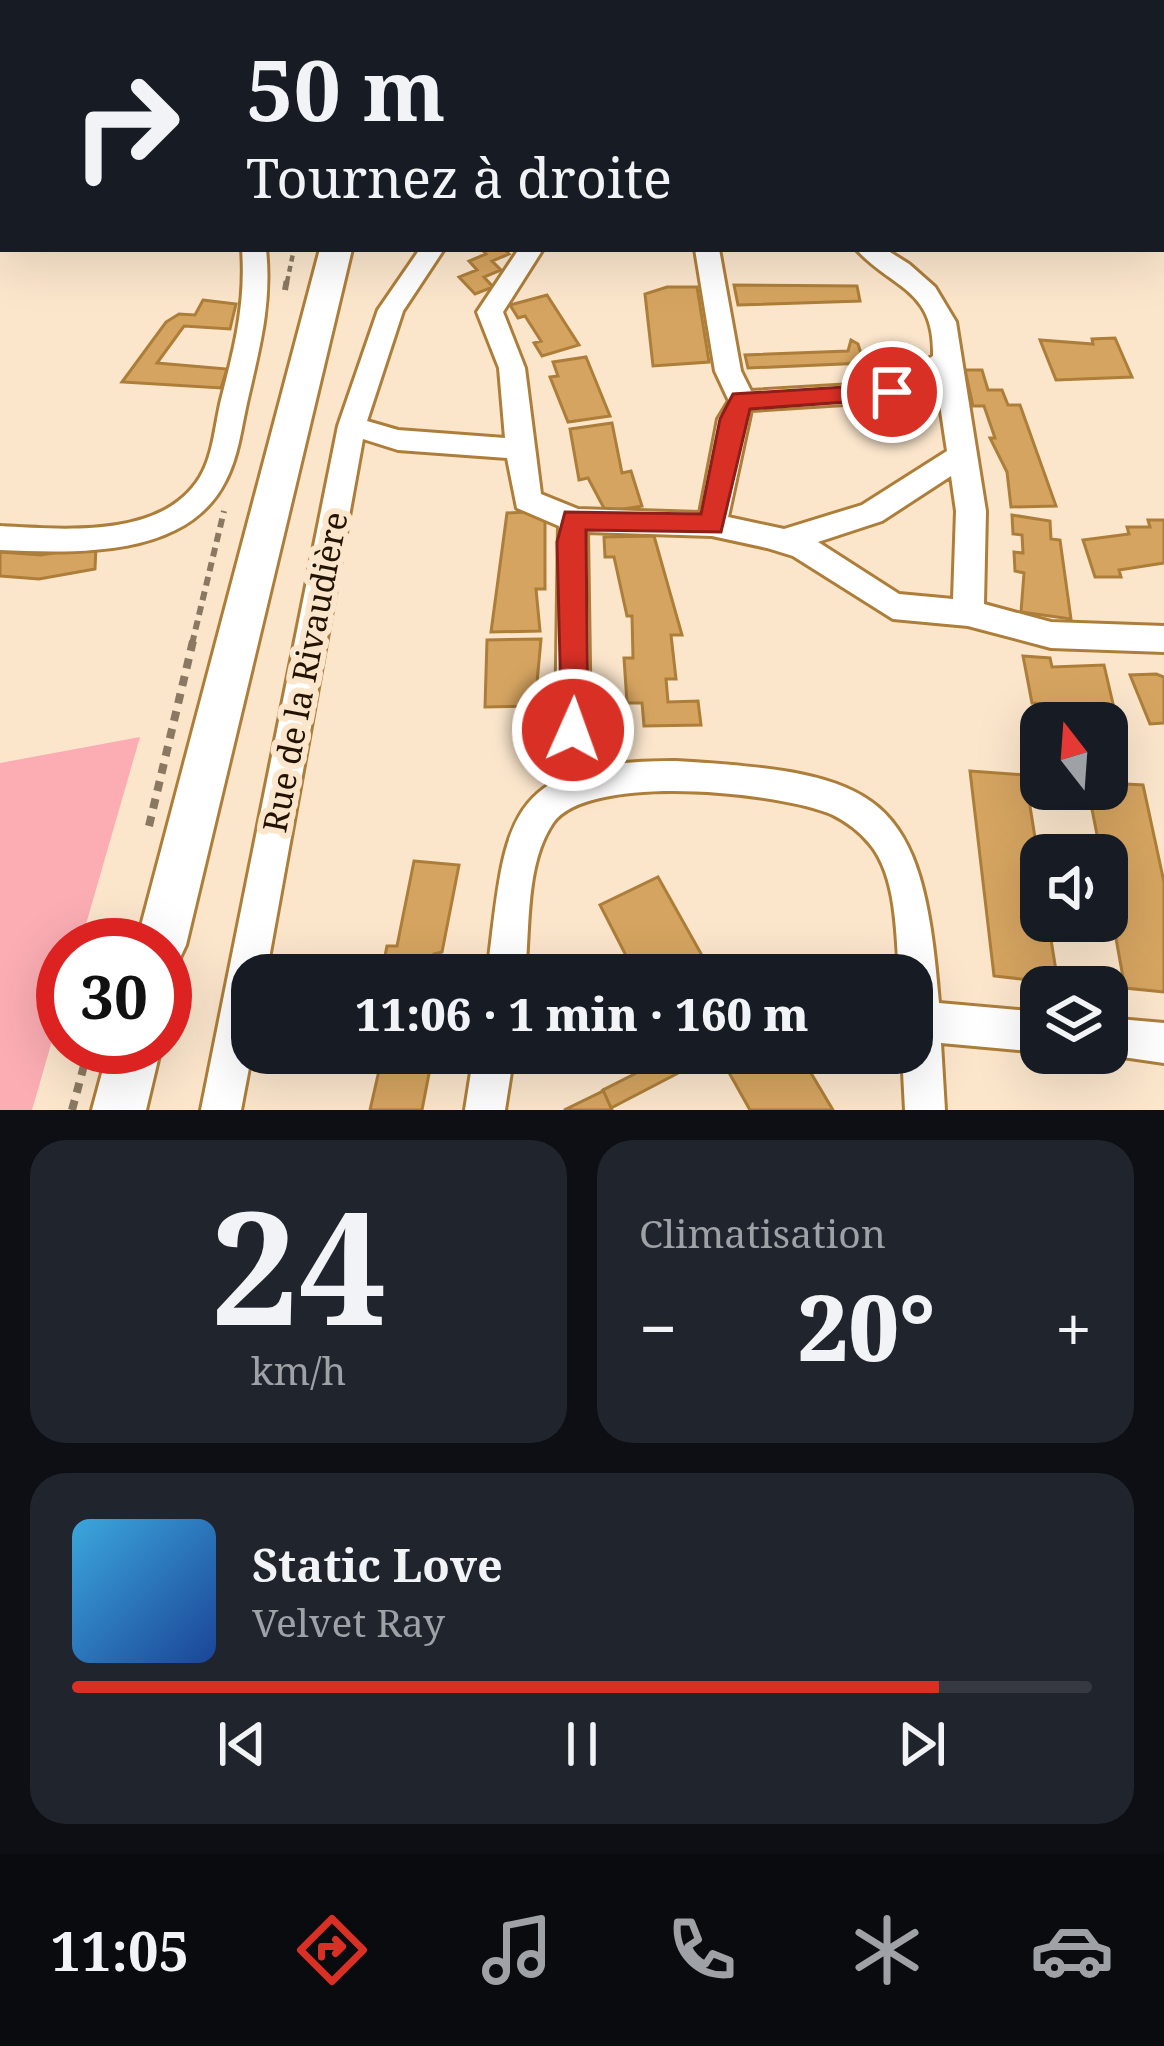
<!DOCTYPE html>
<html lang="fr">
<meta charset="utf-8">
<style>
:root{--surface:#171b24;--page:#20242c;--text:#f1f3f6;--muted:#9ea1a6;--line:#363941;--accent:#d93025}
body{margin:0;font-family:"Noto Serif",serif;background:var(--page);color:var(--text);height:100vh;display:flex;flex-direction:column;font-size:45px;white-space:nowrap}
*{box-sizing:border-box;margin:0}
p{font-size:39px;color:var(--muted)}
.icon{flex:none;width:66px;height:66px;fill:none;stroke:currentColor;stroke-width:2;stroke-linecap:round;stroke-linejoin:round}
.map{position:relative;height:1110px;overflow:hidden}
.sheet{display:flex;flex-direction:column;gap:30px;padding:30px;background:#0d0f14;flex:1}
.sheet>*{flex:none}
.guide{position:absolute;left:0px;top:0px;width:1164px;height:252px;box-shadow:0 12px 48px #0002;background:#171b24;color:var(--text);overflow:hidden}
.needle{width:78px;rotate:343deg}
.buttons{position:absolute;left:1020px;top:702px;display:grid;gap:24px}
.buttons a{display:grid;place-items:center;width:108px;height:108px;border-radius:24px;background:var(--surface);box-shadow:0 12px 48px #0002;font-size:60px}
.speed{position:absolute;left:36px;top:918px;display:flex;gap:24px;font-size:60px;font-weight:700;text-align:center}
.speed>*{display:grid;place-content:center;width:156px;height:156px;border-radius:50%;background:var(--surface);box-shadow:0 12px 48px #0002;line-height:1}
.speed .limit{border:18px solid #d22;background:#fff;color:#111}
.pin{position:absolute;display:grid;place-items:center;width:102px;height:102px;color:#fff;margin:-51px;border:6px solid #fff;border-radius:50%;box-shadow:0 3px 12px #0007}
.me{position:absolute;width:132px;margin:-66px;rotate:2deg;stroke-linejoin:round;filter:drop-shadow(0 0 9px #0008)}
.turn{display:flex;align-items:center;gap:42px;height:252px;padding:0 48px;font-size:54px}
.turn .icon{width:156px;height:156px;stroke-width:2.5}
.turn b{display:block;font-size:84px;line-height:102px}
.big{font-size:90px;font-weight:800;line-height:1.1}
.sheet .card{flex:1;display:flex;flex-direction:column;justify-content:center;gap:18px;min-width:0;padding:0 42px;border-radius:36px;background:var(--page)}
.sheet .dial{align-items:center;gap:0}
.dial b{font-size:156px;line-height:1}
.song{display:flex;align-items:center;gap:36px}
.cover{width:144px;height:144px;border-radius:18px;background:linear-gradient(135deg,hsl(200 70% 55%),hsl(220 70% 35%))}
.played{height:12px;border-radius:6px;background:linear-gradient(90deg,var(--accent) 85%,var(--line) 85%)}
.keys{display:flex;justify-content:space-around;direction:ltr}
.heat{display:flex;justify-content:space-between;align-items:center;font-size:66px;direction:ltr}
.sheet .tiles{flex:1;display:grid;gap:30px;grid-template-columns:1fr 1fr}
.card:last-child{grid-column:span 2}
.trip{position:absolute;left:231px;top:954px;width:702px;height:120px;border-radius:36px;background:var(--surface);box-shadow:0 12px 48px #0002;font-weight:800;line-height:120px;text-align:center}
.tabs{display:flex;height:192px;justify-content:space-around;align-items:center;background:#090b0e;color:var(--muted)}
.tabs .icon{width:84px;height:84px}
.tabs .on{color:var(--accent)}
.tabs b{font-size:54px;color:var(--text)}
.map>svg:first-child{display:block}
</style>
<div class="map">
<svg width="1164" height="1110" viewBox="0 0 1164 1110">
<rect width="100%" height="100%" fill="#fbe6cc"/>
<path fill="#fbadb3" d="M140,737L80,945H63V1003L32,1110H0V763Z"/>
<path fill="#d5a460" stroke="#ad7e39" stroke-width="3" d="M481,249H504L509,254L492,261L501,270L484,277L493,287L475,294L459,277L477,270L469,261L486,254Z
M734,285L857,286L860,301L738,305Z
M667,287H697L709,362L653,366L645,294Z
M547,295L579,345L542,356L534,343L541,341L525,316L518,318L510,305Z
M203,300L236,304L230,329L184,326L157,363L227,369L221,388L122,382L166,322L179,314L195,315Z
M1115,338L1132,377L1056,380L1040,340L1093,344L1092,339Z
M851,340L858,344L864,363L748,368L745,355L848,351Z
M586,357L610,416L568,422L550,377L558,376L553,362Z
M965,370H982L988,390H1002L1008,405H1020L1056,506L1011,507L1007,472L990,438H995L984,406H973Z
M612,423L622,473L631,471L642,506L606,512L588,478L579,480L570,429Z
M545,511V589H536L540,631L491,632L507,513Z
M1012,515L1050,521L1051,539L1060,540L1071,619L1021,612L1024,573L1015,571L1014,552L1023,553L1022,535L1013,534Z
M1148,520H1164V563L1119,570L1121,577H1095L1083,540L1129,534L1127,527H1150Z
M654,536L682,635H671L676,679H666L668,702L698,701L701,725L644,726L642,703H627L624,658H633L632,616H627L614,557H605L604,537Z
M96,546L95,569L39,579L0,576V552L41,555Z
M541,639L537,683H541V706L485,707L487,640Z
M1023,656L1050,658L1052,667L1104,665L1114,708L1061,711L1059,705L1032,703Z
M1156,674L1164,677V723L1150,724L1130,675Z
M970,771L1025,775L1041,875V921H1048L1058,983L994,976Z
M1107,783L1143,785L1164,882V992L1125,988L1107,889V855H1101L1088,789H1107Z
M414,861L459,865L442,952L434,954L430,975H381L387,946H397Z
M658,877L713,975H636L600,905Z
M383,1053H433L422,1110H370Z
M676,1053L709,1057L611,1108L603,1090Z
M718,1053H799L833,1110H750Z
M603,1090L612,1110H564L601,1092Z"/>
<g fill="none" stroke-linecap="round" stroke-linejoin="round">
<defs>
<path id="minor" d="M66,0H86L63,3Z
M469,0H489L468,3Z
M554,0H574V3H554Z
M0,98H3L0,114Z
M1161,118H1164V132H1161Z
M242,249H266C272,304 259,350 247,403C241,430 238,458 225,482C186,559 73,553 0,550V526C61,529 162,540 200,477C214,454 215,422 222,396C235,346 246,301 242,249Z
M420,249H444L403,311L367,421L398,430L505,438L499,368L477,312L519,249H543L503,312L525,368L541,494L578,509L700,513L718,419L729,401L715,371L695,249H719L741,371L751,391L887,383L933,356C935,288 892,289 856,249H885L909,264L935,287L956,322L986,511L984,604L1051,622L1164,626V652L1051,648L968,626L893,619L793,556L767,548L712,536L587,532L590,730L585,740L573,745L561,740L556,730L559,526L517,508L507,458L398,450L363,439L266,975H252V1052L241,1110H201L338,426L378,310ZM936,378L947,451L862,505L784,529L728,517L751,410L892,401ZM951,476L956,511L953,599L899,594L818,542L882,521Z
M676,761C881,773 923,792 939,1003L1041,1012V1052L941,1043L945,1110H905L902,1053H912V975H899C896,935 897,875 869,843C860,832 847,822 833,815C781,792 589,772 553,823C525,864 530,928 525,975H487C506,825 499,760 676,761Z
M1107,1018L1164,1023V1063L1095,1053H1107Z
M474,1053H514L505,1110H465Z"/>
<path id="major" d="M320,249H352L186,945L178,962L165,968V945H136Z
M109,1047H161L146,1110H92Z"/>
</defs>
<use href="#minor" stroke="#ad7e39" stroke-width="6"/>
<use href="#major" stroke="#ad7e39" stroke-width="6"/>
<path stroke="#8a7862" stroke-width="4.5" stroke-dasharray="6 4.5" stroke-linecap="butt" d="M287,282L294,249"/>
<path stroke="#8a7862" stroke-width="6" stroke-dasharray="9 6" stroke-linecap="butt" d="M285,290L287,279
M192,644L224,511"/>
<path stroke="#8a7862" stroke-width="8" stroke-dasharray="10 8" stroke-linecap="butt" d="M149,826L193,641
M72,1110L89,1047"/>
<use href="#minor" fill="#fff" fill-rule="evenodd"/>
<use href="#major" fill="#fff" fill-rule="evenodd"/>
</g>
<path fill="#d93025" stroke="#8d1f18" stroke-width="3" d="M892,384L901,386V398L750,409L721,532L586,530L588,730L573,744L562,740L557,542L565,512L701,514L720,419L733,394Z"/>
<g text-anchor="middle" stroke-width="12" stroke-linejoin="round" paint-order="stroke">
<g font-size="33" fill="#221301" stroke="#fbe6cc">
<text transform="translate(305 672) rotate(-79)" y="12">Rue de la Rivaudière</text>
</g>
</g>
</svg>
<div class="buttons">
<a><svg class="needle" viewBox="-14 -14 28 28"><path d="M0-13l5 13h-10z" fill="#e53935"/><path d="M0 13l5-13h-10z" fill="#9ea1a6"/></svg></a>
<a><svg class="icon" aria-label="sound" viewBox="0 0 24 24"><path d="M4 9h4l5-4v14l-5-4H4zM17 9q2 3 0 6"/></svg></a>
<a><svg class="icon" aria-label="layers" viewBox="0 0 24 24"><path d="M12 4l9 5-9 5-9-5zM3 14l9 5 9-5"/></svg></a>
</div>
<div class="speed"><div class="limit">30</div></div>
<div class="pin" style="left:892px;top:392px;background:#d93025"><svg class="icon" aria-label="arrive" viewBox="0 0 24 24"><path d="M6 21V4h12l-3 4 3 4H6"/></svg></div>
<svg class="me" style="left:573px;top:730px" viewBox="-20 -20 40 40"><circle r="17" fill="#d93025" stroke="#fff" stroke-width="3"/><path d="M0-11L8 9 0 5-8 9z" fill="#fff"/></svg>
<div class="trip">11:06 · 1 min · 160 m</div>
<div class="guide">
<div class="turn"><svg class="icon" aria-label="right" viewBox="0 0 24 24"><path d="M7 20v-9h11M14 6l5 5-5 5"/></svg><div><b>50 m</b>Tournez à droite</div></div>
</div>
</div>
<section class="sheet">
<div class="tiles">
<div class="card dial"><b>24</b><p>km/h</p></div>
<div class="card"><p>Climatisation</p>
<div class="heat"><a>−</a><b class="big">20°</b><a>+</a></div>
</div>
<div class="card">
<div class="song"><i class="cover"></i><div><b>Static Love</b><p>Velvet Ray</p></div></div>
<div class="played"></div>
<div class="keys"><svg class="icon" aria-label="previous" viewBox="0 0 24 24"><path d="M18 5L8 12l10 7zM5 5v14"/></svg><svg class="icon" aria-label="pause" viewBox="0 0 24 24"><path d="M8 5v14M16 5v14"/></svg><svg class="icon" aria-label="next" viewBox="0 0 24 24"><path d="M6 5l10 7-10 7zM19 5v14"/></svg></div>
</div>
</div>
</section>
<nav class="tabs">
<b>11:05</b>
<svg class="icon on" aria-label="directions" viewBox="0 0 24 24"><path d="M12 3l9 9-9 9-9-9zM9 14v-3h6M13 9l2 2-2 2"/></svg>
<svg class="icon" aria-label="music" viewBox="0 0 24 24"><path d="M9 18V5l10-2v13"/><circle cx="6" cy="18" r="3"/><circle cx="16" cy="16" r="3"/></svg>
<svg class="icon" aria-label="phone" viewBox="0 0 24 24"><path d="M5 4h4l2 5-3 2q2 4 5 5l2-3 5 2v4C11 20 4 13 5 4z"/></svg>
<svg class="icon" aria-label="climate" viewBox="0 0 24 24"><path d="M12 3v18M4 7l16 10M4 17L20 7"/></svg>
<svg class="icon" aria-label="car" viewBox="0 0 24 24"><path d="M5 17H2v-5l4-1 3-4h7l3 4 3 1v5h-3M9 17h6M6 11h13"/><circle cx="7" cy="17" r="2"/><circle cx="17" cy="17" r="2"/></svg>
</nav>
